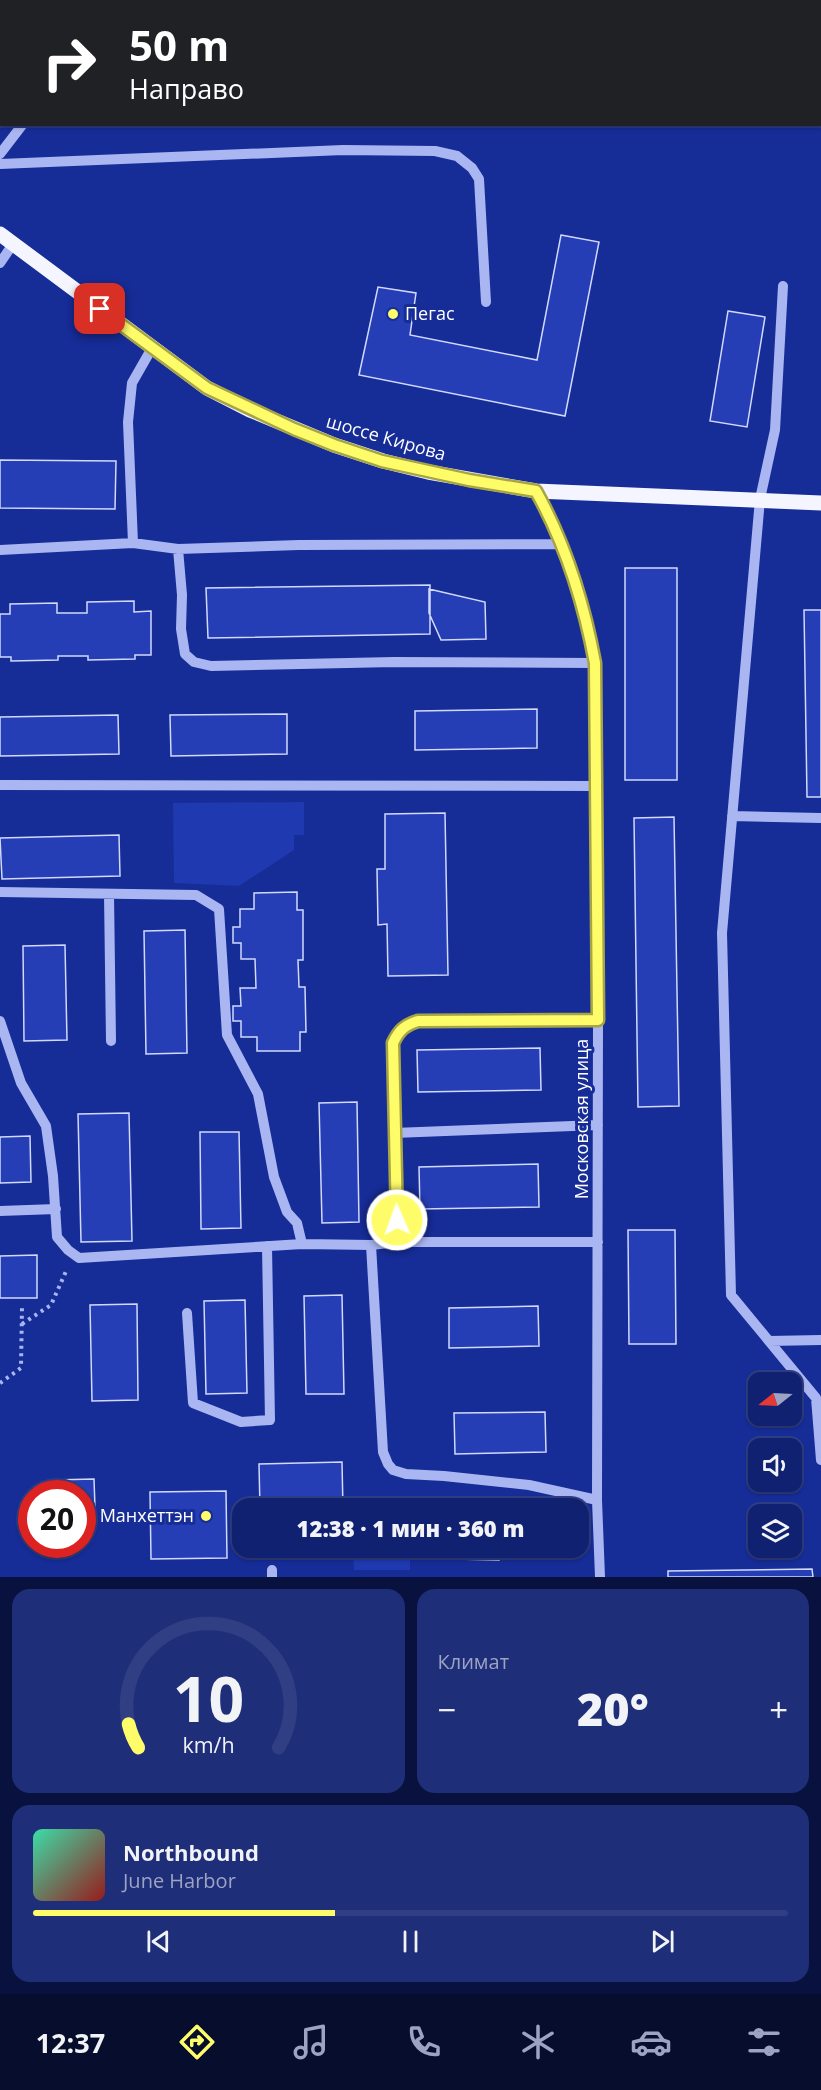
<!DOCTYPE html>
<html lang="ru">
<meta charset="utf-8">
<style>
:root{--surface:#102171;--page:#1e2e79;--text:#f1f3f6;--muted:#9ca3c3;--line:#303e84;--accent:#fffc6a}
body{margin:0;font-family:"Open Sans",sans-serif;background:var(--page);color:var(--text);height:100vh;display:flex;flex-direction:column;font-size:22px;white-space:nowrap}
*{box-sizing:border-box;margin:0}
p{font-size:20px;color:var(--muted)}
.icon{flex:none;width:33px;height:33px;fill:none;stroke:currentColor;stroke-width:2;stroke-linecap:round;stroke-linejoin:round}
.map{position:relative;height:1577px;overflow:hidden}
.details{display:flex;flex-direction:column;gap:12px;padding:12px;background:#09123e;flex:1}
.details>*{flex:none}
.banner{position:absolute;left:0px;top:0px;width:822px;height:126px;box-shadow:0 2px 4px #0004,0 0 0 2px var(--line);background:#202124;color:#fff;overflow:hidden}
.needle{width:39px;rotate:252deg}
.controls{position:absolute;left:748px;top:1372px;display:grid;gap:12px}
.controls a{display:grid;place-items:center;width:54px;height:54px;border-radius:12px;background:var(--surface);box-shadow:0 2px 4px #0004,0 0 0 2px var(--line);font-size:30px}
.speed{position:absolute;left:18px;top:1480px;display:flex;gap:12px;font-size:30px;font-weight:700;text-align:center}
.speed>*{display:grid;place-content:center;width:78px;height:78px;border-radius:50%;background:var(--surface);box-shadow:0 2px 4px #0004,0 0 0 2px var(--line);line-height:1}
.speed .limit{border:9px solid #d22;background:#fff;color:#111}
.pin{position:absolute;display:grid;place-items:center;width:51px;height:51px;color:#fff;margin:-26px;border-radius:12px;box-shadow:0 3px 9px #0006}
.me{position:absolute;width:66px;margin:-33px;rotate:358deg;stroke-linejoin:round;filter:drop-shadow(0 0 4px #0008)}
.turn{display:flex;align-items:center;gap:21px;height:126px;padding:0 30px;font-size:27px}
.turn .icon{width:78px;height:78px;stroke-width:2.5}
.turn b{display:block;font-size:42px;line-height:51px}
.big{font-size:45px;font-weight:800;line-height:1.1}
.details .widget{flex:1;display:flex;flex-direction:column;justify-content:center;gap:9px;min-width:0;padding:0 21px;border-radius:18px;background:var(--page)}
.details .dial{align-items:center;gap:0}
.dial svg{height:156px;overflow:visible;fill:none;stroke:var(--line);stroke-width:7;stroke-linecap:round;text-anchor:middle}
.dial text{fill:var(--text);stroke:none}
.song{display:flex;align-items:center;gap:18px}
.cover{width:72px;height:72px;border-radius:9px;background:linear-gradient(135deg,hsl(160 70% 55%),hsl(0 70% 35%))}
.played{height:6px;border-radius:3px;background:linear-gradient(90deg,var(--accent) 40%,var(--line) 40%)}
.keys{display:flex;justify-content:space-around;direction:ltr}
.heat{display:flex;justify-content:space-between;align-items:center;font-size:33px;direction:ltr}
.details .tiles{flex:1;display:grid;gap:12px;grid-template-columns:1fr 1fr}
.widget:last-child{grid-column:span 2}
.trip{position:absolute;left:232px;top:1498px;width:357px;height:60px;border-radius:18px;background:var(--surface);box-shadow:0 2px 4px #0004,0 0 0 2px var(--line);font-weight:800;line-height:60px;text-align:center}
.dock{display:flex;height:96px;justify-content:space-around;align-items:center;background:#060d2d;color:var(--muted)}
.dock .icon{width:42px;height:42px}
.dock .on{color:var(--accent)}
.dock b{font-size:27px;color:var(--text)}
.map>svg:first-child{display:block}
</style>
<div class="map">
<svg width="821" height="1577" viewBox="0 0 821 1577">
<rect width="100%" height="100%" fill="#162c97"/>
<path fill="#1f39b1" d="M304,802V835H294V850L239,886L174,883L173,803Z
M353,1548H410V1570H354Z"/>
<path fill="#253eb6" stroke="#d1d9fc" stroke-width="1.5" d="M561,235L599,242L565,416L359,375L378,287L416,293L410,335L537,360Z
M728,311L765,317L747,427L710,421Z
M0,460L116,461L115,509L0,508Z
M625,568H677V780H625Z
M430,585V634L208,638L206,588Z
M429,589L485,602L486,639L441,640L429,613Z
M134,601V612L151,611V655H135V659L88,660V656H58V660L11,661V657H0V614H10V604L57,603V613H87V602Z
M804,610H821V797H807Z
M537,709V748L415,750V711Z
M287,714V754L171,756L170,715Z
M118,715L119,754L0,756V717Z
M445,813L448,975L388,976L387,924L378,925L377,869H385V814Z
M674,817L679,1106L638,1107L634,818Z
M119,835L120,876L2,879L0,838Z
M297,892V910H303V960H298L299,987H305L306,1032H300V1051H257V1037H241V1021H233V1006H241L240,988H256L255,959H241V943H233V927H240V909H254V893Z
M185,930L187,1053L146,1054L144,931Z
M65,945L67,1040L24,1041L23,946Z
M540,1048L541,1090L418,1092L417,1050Z
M357,1102L359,1222L322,1223L319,1103Z
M129,1113L132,1241L81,1242L78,1114Z
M200,1132H239L241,1228L201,1229Z
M30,1136L31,1182L0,1183V1137Z
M538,1164L539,1207L420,1209L419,1167Z
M628,1230H675L676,1344H629Z
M37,1255V1298H0V1256Z
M342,1295L344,1394H306L304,1296Z
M245,1300L247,1393L206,1394L204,1301Z
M137,1304L138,1400L92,1401L90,1305Z
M538,1306L539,1346L449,1348V1308Z
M545,1412L546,1452L455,1454L454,1413Z
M342,1462L343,1509H260L259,1464Z
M94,1479L95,1507L82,1508V1494H52V1480Z
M226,1491L227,1558L151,1559L150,1492Z
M454,1548H500L499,1560L454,1559Z
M812,1569L813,1577H668V1571Z"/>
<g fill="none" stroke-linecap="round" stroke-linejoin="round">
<path stroke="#a9b6f2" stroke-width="4" stroke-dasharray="3 4.5" stroke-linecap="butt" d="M22,1324L51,1305L67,1269
M0,1383L21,1368L22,1306"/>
<path stroke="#a9b6f2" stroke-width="10" d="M60,2V0
M0,154L23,124
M0,164L343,150L435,151L457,156L472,168L479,179L486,302
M0,263L13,244
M783,286L775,430L760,499L722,933L731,1295L816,1398L821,1460
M536,491C566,545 583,603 595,663L598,1020L597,1500L600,1577
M133,543L128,422L132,383L152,348
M178,549L182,595L181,629L185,654L194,662L211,666L394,662L595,663
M0,550L133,543L178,549L299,545L562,544
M0,785L596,786
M732,816L821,818
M0,892L196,895L219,909L227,1035L258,1094L274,1177L287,1212L297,1223L302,1244
M109,894L111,1041
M0,1021L21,1083L46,1126L53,1176L57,1237L68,1250L79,1258L302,1244L371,1245L397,1242H598
M394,1133L598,1125
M0,1211L56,1209
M397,1242L393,1043C399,1030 405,1025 418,1021L598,1020
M371,1245L383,1452L388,1464L393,1470L406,1474L444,1476L529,1485L597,1500
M187,1313L193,1403L241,1422L270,1420L267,1246
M769,1341L821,1340
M272,1570V1577"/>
<path stroke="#f4f5ff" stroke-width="15" d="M0,234L207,388L250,410L334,445L383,461L428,472L536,491L821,503"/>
</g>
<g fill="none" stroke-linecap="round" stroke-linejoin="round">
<defs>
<path id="route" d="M100,309L207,388L294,429L334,445L382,461L469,480L536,491C566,545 584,603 595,663L598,1020L418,1021C405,1025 399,1030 393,1043L397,1220"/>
</defs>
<use href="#route" stroke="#a6a445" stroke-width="15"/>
<use href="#route" stroke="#fffc6a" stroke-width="10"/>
</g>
<g fill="#fffc6a" stroke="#162c97" stroke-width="2">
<circle cx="393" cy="314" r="6"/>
<circle cx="206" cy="1516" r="6"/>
</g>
<g text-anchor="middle" stroke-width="6" stroke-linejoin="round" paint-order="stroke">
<g font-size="18" fill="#fff" stroke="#162c97" text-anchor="start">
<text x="405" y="320">Пегас</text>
<text x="194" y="1522" text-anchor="end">Манхеттэн</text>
</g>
<g font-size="18" fill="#fff" stroke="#162c97">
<text transform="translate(386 438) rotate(16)" y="6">шоссе Кирова</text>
<text transform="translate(582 1119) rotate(-90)" y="6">Московская улица</text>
</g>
</g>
</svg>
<div class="controls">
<a><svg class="needle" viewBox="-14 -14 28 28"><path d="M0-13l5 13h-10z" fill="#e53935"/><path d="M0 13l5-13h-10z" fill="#9ca3c3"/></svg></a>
<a><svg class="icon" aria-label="sound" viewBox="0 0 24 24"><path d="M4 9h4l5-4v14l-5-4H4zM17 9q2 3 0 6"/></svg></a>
<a><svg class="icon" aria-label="layers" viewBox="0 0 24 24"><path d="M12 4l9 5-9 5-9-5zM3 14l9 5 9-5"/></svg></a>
</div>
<div class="speed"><div class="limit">20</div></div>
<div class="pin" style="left:100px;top:309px;background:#d93025"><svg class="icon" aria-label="arrive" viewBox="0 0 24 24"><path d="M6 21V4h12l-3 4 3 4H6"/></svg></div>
<svg class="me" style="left:397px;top:1220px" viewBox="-20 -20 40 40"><circle r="17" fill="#fffc6a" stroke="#fff" stroke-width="3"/><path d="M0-11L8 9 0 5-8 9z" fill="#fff"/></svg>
<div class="trip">12:38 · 1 мин · 360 m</div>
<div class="banner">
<div class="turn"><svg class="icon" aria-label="right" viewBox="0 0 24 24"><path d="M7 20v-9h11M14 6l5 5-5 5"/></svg><div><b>50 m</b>Направо</div></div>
</div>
</div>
<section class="details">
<div class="tiles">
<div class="widget dial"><svg viewBox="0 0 100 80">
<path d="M14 69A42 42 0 1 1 86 69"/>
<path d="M14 69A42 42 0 0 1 9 57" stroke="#fffc6a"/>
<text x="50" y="56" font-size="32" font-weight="700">10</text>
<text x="50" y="72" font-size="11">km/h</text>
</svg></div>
<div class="widget"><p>Климат</p>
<div class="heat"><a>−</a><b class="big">20°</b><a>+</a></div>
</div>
<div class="widget">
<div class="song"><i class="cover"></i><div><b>Northbound</b><p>June Harbor</p></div></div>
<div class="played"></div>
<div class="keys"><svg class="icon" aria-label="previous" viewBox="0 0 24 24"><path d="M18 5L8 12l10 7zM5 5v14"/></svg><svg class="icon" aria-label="pause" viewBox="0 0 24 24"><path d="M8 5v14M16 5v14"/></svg><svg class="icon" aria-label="next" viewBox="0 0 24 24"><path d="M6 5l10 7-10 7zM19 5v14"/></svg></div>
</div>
</div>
</section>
<nav class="dock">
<b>12:37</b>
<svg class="icon on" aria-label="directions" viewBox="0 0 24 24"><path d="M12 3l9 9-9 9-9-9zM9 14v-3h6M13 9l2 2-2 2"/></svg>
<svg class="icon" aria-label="music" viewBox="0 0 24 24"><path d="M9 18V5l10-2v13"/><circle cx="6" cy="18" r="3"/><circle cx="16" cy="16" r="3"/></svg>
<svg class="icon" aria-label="phone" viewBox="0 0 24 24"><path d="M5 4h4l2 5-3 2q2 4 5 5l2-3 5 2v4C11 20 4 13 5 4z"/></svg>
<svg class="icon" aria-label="climate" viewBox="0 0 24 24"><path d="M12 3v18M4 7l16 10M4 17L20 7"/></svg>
<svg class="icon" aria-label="car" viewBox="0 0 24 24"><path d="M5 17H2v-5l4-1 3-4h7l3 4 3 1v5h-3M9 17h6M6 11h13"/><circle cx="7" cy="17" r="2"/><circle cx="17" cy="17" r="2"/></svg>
<svg class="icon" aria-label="filters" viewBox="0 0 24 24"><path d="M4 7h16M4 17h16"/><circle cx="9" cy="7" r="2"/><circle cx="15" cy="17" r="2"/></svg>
</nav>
